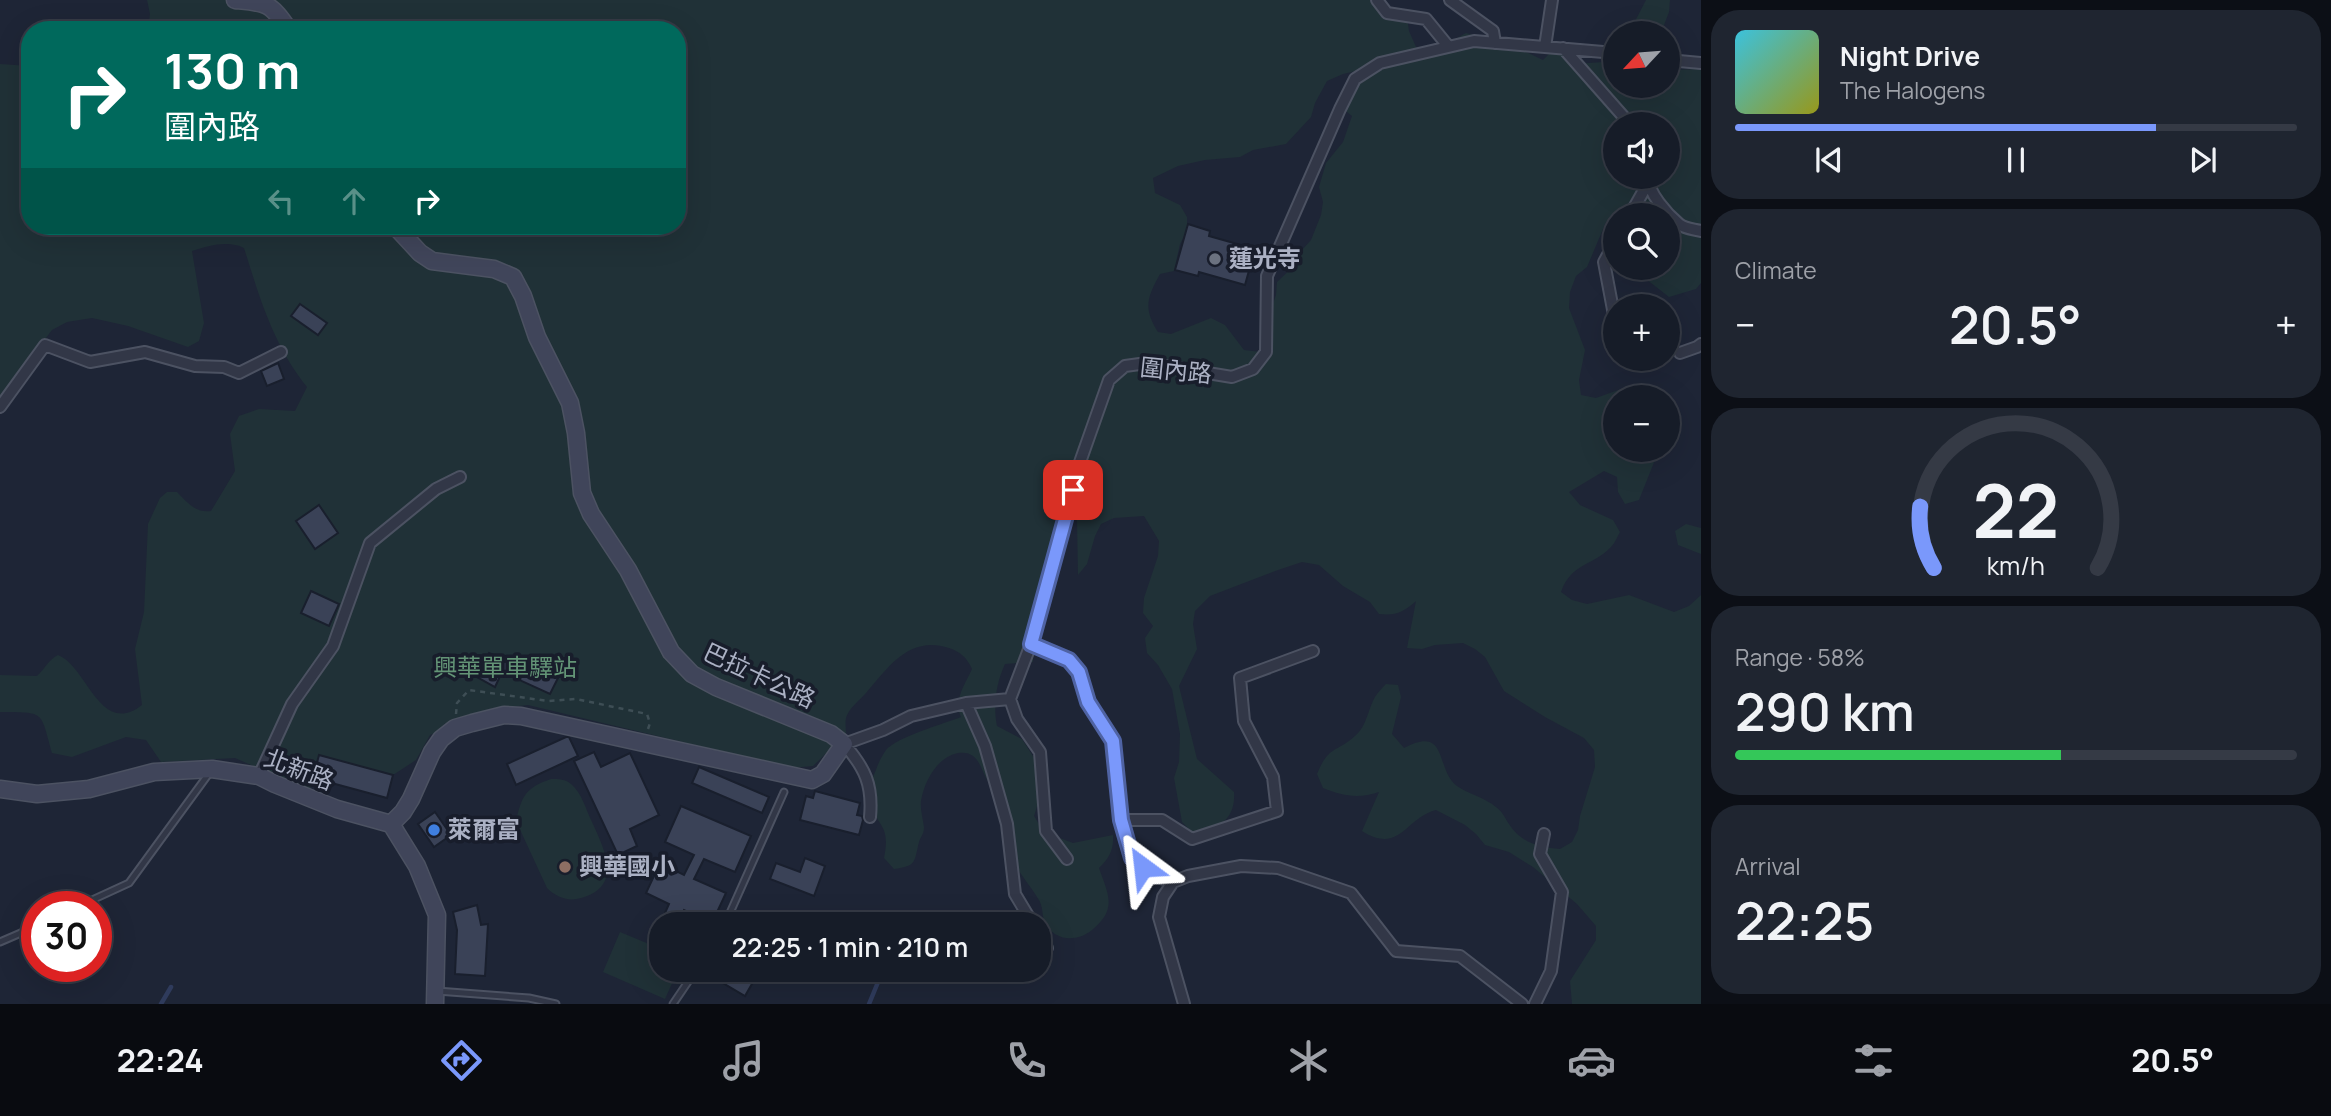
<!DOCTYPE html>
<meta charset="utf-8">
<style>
:root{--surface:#161c28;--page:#1f2530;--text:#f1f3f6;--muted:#9ea1a8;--line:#353a45;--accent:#7a98fb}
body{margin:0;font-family:Manrope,"Noto Sans TC",sans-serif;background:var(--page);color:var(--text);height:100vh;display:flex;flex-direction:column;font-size:26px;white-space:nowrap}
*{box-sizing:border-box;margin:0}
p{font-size:23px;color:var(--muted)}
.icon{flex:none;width:38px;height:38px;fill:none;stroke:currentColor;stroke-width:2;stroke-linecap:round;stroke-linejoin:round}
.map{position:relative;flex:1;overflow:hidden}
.panel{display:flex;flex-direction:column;gap:10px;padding:10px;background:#0c0f16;width:630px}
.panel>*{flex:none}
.banner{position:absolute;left:21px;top:21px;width:665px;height:214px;border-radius:28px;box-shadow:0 7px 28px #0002,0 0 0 2px var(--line);background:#00695c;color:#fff;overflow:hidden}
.needle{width:46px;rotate:244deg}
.controls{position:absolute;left:1603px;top:21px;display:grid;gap:14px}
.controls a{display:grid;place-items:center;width:77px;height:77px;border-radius:50%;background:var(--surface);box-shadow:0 7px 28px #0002,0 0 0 2px var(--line);font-size:35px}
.speed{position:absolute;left:21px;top:891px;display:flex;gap:14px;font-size:35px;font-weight:700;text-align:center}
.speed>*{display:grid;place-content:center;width:91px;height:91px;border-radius:50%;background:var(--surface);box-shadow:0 7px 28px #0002,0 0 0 2px var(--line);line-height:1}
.speed .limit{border:10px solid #d22;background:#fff;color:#111}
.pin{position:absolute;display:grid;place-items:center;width:60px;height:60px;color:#fff;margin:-30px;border-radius:14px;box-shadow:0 4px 10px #0006}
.me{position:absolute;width:77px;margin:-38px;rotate:330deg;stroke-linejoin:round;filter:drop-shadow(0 0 5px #0008)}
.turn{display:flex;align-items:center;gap:24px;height:147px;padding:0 28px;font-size:32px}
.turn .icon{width:91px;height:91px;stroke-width:2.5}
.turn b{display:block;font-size:49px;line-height:60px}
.lanes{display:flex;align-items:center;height:66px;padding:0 28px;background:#0003;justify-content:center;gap:35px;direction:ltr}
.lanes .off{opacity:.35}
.big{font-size:52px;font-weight:600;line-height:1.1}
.panel .card{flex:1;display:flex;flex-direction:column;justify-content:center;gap:10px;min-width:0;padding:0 24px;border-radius:28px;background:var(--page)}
.panel .dial{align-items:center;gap:0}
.dial svg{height:182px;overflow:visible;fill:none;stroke:var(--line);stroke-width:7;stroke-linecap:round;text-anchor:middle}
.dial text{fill:var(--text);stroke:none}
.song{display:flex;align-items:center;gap:21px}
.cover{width:84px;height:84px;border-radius:10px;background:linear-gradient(135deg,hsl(190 70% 55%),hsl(60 70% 35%))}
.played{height:7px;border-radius:4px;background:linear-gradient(90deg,var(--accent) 75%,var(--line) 75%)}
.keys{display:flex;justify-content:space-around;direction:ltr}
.heat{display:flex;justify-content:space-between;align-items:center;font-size:38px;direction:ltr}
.charge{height:10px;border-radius:5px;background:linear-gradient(90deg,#34c759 58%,var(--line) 0)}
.trip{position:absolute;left:649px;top:912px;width:402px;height:70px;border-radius:28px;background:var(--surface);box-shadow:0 7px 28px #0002,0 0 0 2px var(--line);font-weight:600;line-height:70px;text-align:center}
.tabs{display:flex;height:112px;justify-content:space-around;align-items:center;background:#090b10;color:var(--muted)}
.tabs .icon{width:49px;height:49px}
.tabs .current{color:var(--accent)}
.tabs b{font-size:32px;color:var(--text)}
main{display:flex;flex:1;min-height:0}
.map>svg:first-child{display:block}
</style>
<main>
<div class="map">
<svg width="1701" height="1004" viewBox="0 0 1701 1004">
<rect width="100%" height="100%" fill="#1e2536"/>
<path fill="#203137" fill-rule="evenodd" d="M147,0H1370L1379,12L1407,17L1409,31L1416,47C1441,58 1445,43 1466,33L1520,49L1543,60L1553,50L1565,55L1575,64L1603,62L1615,68V86H1668V70L1701,69V283L1696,289L1669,297L1637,272L1632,268H1668V215H1630L1617,213L1606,222L1587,267L1576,276L1570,292L1569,308L1585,350L1579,380L1581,395L1596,398L1635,384L1649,391L1652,397H1615V450H1653L1655,460L1639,500L1625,504L1618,492L1617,477L1604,471L1569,492L1580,505L1613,520L1620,532C1617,537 1615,543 1611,547C1593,566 1571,563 1561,592L1572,600L1587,604L1629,595L1674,612L1689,606L1701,595V1004H1572L1570,981L1596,940V926L1577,904L1533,867L1509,852L1485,845L1476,834L1465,825L1436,810C1405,818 1400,855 1362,831L1379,792C1358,799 1343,796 1323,788L1317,774C1329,745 1336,753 1355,736C1367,726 1368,709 1375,697C1378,692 1382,688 1386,684L1398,685L1401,697L1392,734L1404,748C1449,724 1435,770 1457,786C1468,794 1484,797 1496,807C1503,812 1504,817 1509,824C1521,843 1539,847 1560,849L1572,842L1578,830L1580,816L1595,767L1594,750L1584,738L1545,717L1504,691L1485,657L1475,649L1463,643L1435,645L1422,649L1407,648L1416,601C1404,612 1395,616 1379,614L1370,602L1343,586L1319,565L1302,562L1278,570L1210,596L1195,611L1193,624L1197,649L1179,686L1197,759L1234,792C1236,821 1217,829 1193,833L1182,822L1174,778L1179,762L1180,734L1172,689L1158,665L1147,653L1145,638L1153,626L1143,613L1144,598L1158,556L1159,541L1144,516L1114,518L1101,524L1095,536L1087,564L1078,575L1077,522L1074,502L1063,496L1062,509L1029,624L1033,650V662L1005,664C996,683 993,706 997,726L1022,739L1038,764L1041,794L1034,816L1044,832L1073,843L1113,835C1114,850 1109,858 1099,868C1108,894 1118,909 1092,930C1076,943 1053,941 1044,921C1042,914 1043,907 1039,900C1033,889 1016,870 1014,860C1009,843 1014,824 1009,807C1006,795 995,792 989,783C980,770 980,750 958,753C937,757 924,782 921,801C920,809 923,819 924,827C924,834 921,836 919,842C914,862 917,866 894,869L884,858C891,823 877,829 871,802C869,790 871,780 876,770C878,763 882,756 886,750C897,737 943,724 961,717C953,700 965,685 972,669C967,658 961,652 949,648C910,635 889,666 866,693C860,700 848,709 846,718C845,723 846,729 846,734L813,766L791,768L528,705L491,709L444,724V729L430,735L416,760L393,775L320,755L310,791L235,758L161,762L146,740L126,737L72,757L52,753C40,709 45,713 0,712V675L37,676C45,669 48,660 58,655C87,666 100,738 142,705L135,649L144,612L148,524L160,498L167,492H177C188,503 195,513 211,511L235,471L230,434L239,416L259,409L295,411L307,387C273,344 260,299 244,248C228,240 208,246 192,251L204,323L199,341L188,347L128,326L92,318L67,322L52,330L0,398V64L30,66V226H677V30H148L150,14ZM1356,71L1358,85L1347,98L1342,108L1352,116L1343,142L1326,163L1319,187L1323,202L1321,215L1311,240L1302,250L1298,262L1277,282L1276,295L1266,324L1261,352L1244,350L1225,325L1211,318L1171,334L1158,332C1143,308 1147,298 1160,274L1174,271L1180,244L1187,231V217L1180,205L1155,193L1153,178L1178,166L1205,160L1240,157L1253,150L1286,144L1311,117L1315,103L1327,81L1343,74ZM1615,124H1668V177H1615Z
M1646,0H1670L1669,12L1661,33H1632V27Z
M1686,524L1701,528V554L1678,545L1675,531Z
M551,779C559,779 565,779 571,784C582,793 586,810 592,822C604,849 624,886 581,898C568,902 556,897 547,888L516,821C522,796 525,788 551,779Z
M620,932L661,949L662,970H678L665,999L603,972Z"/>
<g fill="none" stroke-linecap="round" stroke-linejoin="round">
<path stroke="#2f3b5c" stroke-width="4.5" d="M888,924V915
M161,1004L171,987
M869,1004L883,970"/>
</g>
<path fill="#3a4257" stroke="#191f2d" stroke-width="2" d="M1188,224L1210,231L1209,236L1255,249L1245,285L1199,272L1198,276L1175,270Z
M300,304L327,323L318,335L291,316Z
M278,363L284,379L267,386L261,371Z
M319,505L338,533L315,549L296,521Z
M311,591L339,604L329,626L301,613Z
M489,653L511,663L513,658L558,678L550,694L502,672L495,687L477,677Z
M566,737H569L578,756L516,785L507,764Z
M594,752L601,767L630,753L659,815L630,829L637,846L618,855L574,761Z
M319,755L393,775L387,798L313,778Z
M699,767L769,797L762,813L692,783Z
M815,791L860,803L857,815L862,816L863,820L859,835L800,820L806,796L813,798Z
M681,806L751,836L735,872L704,859L694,879L726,893L712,923L684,910L680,920L665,913L669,904L646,893L660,863L684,875L694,855L665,842Z
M435,812L451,835L434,847L418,824Z
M805,858L825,866L814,896L770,879L776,863L800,872Z
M477,905L481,925L488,924L485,976L455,974L457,930L453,912Z
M701,970H760L745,996Z"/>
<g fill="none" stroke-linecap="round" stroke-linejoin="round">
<defs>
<path id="lane" d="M79,906L129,883L210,772
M725,924L784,792
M0,942L37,926
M437,991L529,998L556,1004
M673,1004L696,970"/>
<path id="street" d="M1377,0L1387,13L1426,19L1448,46
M1450,0L1493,31L1495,43
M1545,47L1552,0
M1563,48L1630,124
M1668,60L1701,63
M1648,177C1648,193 1667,214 1679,224C1685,229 1694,229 1701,231
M1630,215L1648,183
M1614,315L1604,262L1615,242
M1680,353L1697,347L1701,344
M0,407L45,345L90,362L145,352L195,366L224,367L239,373L281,352
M1031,644L1069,660L1079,672L1088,702L1113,741L1121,820L1132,857L1155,876L1173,882
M1010,699L1017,719L1040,752L1046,831L1067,859
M966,703L985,746L1007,824L1015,894L1033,924
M259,776L292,704L333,646L370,543L436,489L460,477
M870,817C873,785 865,768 844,744L883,730L911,716L966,703L1010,699L1031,644L1079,465L1109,380L1125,366L1147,363L1232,377L1253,369L1266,352L1267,276L1340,109L1355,79L1380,63L1474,41L1615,53
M1121,820H1162L1192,839L1277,811L1273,777L1244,721L1240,678L1313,651
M1040,936L1047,948
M1184,1004L1159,917L1163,897L1173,882L1188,876L1241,866L1278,868L1351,893L1396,951L1460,956L1522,1004
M1535,1004L1551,971L1562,892L1540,854L1544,834"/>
<path id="secondary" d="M235,0C267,3 270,2 289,30
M0,789L37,794L89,789L154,772L212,769L259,776L275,784L337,809L391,824L417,866L437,915L435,1004
M391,824L403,812L411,799L432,752L441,739L455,728L472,723L504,715L521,716L812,780L823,774L844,744L831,734L716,687L692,674L671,652L628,570L591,514L582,493L576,433L570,403L537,337L523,296L513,277L494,269L432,261L420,253L395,226"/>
</defs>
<use href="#lane" stroke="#4c5262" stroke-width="9"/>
<use href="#street" stroke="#4c5262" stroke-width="14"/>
<use href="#secondary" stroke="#4c5262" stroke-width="19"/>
<path stroke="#3e4e55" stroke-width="2.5" stroke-dasharray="5 5" stroke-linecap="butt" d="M456,714L457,703L469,690L548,701L576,699L647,714L650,723L648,729"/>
<use href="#lane" stroke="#323747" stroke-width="5"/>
<use href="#street" stroke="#323747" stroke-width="10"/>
<use href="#secondary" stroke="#40455a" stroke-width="16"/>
</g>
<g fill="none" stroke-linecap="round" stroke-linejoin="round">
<defs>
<path id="route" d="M1073,490L1031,644L1069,660L1079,672L1088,702L1113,741L1121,820L1132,858L1143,867"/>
</defs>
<use href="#route" stroke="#4f63a3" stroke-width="18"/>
<use href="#route" stroke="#7a98fb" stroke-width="12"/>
</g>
<circle fill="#6b7280" stroke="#181d2b" stroke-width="2.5" cx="1215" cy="259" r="7"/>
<circle fill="#3f7fe0" stroke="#181d2b" stroke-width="2.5" cx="434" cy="830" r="7"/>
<circle fill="#8d6e63" stroke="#181d2b" stroke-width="2.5" cx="565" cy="867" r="7"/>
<g text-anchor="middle" stroke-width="7" stroke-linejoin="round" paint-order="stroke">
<g font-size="24" font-weight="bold" fill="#abb1c4" stroke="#181d2b" text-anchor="start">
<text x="1229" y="267">蓮光寺</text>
<text x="448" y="838">萊爾富</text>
<text x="579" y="875">興華國小</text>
</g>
<g font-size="24" fill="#abb1c4" stroke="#181d2b">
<text transform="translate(1176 371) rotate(6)" y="8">圍內路</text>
<text transform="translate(759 676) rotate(25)" y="8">巴拉卡公路</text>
<text transform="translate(299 770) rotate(21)" y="8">北新路</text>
</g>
<g font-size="24" fill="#639476" stroke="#181d2b">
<text x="505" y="676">興華單車驛站</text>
</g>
</g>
</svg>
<div class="controls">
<a><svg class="needle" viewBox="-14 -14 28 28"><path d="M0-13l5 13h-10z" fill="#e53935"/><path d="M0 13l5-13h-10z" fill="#9ea1a8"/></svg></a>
<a><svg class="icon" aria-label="sound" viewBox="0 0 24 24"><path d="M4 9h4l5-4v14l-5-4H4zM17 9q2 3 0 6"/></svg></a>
<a><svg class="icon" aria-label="search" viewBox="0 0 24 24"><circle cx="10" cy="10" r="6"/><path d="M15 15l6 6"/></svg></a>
<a>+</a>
<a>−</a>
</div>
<div class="speed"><div class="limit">30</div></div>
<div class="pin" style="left:1073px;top:490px;background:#d93025"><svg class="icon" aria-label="arrive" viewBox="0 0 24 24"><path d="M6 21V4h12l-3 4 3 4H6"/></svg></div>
<svg class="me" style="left:1143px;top:867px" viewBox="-20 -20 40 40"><path d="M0-17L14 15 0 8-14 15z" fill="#7a98fb" stroke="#fff" stroke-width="4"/></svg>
<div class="trip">22:25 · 1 min · 210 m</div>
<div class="banner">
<div class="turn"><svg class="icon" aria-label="right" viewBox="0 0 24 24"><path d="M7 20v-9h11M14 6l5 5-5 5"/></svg><div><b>130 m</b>圍內路</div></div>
<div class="lanes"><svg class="icon off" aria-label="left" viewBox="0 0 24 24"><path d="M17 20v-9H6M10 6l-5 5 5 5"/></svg><svg class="icon off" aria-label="ahead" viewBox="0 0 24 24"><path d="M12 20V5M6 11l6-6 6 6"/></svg><svg class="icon" aria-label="right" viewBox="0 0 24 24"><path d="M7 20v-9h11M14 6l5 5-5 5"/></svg></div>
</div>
</div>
<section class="panel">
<div class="card">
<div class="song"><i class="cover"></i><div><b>Night Drive</b><p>The Halogens</p></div></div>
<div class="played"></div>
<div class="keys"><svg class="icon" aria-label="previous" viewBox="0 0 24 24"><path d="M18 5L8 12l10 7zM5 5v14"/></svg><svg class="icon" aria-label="pause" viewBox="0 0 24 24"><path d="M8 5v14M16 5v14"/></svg><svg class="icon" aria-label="next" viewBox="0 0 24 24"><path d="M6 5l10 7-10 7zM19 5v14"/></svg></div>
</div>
<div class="card"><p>Climate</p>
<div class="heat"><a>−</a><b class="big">20.5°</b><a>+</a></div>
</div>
<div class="card dial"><svg viewBox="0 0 100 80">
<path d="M14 69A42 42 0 1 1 86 69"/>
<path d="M14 69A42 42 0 0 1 8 42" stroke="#7a98fb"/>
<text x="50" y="56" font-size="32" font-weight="700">22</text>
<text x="50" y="72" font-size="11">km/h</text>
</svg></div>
<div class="card"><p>Range · 58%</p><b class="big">290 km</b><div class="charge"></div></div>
<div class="card"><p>Arrival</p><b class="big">22:25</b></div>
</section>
</main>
<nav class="tabs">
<b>22:24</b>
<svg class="icon current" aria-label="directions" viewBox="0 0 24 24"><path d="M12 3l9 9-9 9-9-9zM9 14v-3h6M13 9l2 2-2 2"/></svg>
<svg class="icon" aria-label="music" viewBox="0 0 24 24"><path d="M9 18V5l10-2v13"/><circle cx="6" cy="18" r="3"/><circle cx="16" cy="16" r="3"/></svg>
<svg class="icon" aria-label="phone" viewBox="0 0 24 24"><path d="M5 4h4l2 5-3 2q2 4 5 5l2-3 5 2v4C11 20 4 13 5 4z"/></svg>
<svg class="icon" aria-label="climate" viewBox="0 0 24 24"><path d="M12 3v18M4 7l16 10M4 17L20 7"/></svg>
<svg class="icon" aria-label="car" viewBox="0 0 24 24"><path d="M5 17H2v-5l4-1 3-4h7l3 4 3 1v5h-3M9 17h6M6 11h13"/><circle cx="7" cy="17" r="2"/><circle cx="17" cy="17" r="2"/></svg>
<svg class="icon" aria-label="filters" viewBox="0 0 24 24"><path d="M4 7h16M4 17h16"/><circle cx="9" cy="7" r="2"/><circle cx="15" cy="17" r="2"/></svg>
<b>20.5°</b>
</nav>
